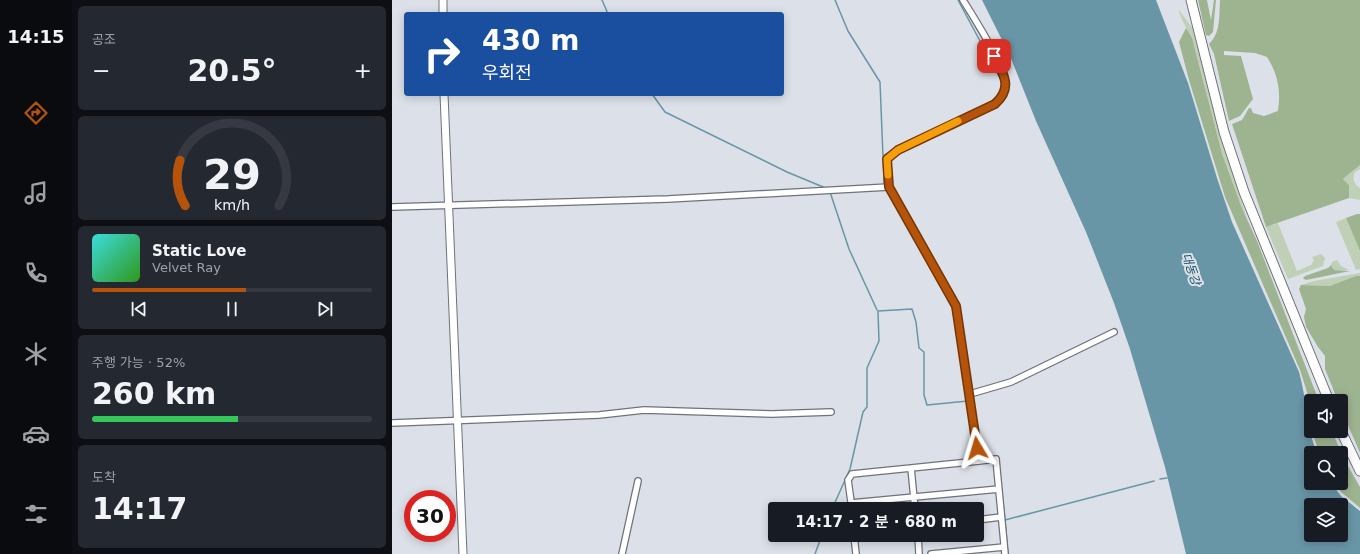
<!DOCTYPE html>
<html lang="ko">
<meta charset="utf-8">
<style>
:root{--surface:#171b24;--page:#242831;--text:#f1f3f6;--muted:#9ea1a6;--line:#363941;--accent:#b45309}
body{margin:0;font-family:"DejaVu Sans","Noto Sans KR",sans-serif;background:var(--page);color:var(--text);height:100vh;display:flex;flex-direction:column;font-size:15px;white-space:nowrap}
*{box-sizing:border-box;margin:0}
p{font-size:13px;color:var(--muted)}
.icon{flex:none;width:22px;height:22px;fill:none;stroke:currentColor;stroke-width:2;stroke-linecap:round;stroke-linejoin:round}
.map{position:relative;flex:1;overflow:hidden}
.drawer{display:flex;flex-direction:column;gap:6px;padding:6px;background:#0d0f14;width:320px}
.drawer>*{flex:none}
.guide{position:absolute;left:12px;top:12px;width:380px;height:84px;border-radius:4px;box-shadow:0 2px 10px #0003;background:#1a4fa0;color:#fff;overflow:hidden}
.tools{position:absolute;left:912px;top:394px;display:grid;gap:8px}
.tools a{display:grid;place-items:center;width:44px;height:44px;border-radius:4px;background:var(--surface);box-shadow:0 2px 10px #0003;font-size:20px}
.speed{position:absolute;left:12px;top:490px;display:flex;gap:8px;font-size:20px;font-weight:700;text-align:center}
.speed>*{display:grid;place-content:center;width:52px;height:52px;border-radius:50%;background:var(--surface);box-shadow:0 2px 10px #0003;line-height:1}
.speed .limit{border:6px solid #d22;background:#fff;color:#111}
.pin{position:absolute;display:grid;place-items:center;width:34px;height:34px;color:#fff;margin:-17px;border-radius:8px;box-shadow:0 2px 6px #0006}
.me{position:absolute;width:44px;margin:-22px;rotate:353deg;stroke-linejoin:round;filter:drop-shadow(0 0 3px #0008)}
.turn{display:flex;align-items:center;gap:14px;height:84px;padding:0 12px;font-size:18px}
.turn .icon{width:52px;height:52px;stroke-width:2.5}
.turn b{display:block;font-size:28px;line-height:34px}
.big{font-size:30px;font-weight:600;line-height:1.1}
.drawer .tile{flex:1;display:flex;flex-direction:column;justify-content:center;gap:6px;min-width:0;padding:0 14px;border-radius:6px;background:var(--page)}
.drawer .dial{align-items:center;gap:0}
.dial svg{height:104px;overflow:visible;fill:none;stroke:var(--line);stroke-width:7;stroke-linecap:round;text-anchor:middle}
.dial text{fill:var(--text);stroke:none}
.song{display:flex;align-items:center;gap:12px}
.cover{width:48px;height:48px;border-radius:6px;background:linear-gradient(135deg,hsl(180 70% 55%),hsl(110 70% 35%))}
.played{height:4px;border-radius:2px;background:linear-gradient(90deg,var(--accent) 55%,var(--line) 55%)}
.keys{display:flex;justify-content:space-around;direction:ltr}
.heat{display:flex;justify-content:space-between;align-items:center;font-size:22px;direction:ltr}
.charge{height:6px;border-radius:3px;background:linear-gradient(90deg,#34c759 52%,var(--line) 0)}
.trip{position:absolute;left:376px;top:502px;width:216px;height:40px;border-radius:4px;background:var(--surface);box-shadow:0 2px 10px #0003;font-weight:600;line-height:40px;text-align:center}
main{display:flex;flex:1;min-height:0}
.dock{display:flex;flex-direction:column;width:72px;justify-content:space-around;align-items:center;background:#090b0e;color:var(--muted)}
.dock .icon{width:28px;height:28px}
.dock .selected{color:var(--accent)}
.dock b{font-size:18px;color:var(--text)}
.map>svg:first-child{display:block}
</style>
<main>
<nav class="dock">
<b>14:15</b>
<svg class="icon selected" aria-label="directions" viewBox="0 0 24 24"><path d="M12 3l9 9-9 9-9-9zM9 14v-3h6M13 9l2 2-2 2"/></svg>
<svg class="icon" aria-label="music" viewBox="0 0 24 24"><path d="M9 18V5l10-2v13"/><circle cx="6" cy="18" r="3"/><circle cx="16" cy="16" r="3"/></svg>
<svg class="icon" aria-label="phone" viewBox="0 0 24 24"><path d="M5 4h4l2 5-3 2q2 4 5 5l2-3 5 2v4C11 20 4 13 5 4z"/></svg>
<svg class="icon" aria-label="climate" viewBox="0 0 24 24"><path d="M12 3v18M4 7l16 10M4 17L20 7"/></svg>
<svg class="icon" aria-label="car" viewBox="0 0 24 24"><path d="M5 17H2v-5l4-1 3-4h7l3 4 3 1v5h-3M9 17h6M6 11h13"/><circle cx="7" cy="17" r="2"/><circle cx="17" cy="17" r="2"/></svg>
<svg class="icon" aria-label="filters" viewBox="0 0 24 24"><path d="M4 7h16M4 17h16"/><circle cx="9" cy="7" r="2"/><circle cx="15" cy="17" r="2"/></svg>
</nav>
<section class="drawer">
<div class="tile"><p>공조</p>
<div class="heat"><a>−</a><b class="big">20.5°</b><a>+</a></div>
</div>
<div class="tile dial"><svg viewBox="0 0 100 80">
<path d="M14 69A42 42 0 1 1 86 69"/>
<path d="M14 69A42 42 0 0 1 10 34" stroke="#b45309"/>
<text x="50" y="56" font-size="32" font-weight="700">29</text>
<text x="50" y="72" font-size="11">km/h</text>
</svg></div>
<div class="tile">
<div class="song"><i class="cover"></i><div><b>Static Love</b><p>Velvet Ray</p></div></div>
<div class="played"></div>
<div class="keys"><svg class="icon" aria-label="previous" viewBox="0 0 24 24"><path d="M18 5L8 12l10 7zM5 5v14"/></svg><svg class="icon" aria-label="pause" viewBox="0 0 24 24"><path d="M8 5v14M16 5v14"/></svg><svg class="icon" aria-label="next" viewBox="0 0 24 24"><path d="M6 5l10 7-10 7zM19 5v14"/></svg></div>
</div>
<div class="tile"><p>주행 가능 · 52%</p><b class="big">260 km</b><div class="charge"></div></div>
<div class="tile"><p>도착</p><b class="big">14:17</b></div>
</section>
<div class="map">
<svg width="968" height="554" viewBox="0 0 968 554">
<rect width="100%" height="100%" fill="#dce0e8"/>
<path fill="#c0d0b7" d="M787,10L801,29L828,137L855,218C825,163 818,99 800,40C797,32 787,16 787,10Z
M968,165V169L963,172C960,179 962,184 968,188V200L957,198V185L951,179Z
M954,218L968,251V269L964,270L944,222Z
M886,223L905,271L919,265L922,260L920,257L929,254L933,258L931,266L896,279L874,227Z
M945,260L949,266L957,270H942L939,265L940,262Z
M968,273V276L938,286L909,285L922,281Z"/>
<path fill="#9eb491" d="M806,0H815L819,20L822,0H824L821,32L817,36L814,35Z
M828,0H968V165L951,179L957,185V198L874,227L840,124L850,120L857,108H859L861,113L872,116L886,111C889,91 886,74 875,57L863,53L832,51V55L849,56L861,99L848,116L837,121L822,54L817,44C829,33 827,15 828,0Z
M794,28L800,38L830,154L849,206L865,241L927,401H919V405L908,370L833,197L797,80L787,42Z
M965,214H968V251L954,218Z
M939,265L942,270L958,271L914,280L911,278L913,276L936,268Z
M964,276H968V453L949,409V401H946L933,369V356L926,347L914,327L912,317L914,309L907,289L909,285L938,286Z
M920,431H940L952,459L968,487V508L948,491L943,483H949V453H927Z"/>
<path fill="#6996a7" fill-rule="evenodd" d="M590,0H764L796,83L825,178L840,222L907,372C915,399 914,427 925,453H919V483H939L949,496L968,511V554H794L773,467L738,349L722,303L694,232L644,121L618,56ZM919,505H949V535H919Z"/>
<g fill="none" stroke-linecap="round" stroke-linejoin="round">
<path stroke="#6996a7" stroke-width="1.5" d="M210,0L216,14
M443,0L456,31L488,82L492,182L494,186
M566,0L610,82
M260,94L273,112L395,172L436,189
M535,133L597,103L606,96L610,87
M491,156L505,148
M438,192L457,249L485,310
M552,290L562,312
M486,311L520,309L524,322L527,348L532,352V395L535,405L576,401
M580,435L583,457L606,456L607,459
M768,479L775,478
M609,484L613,520
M440,509L458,469L471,412L475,407V368L487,341L486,312
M423,554L430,535
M616,554L613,520L762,481"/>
<defs>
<path id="minor" d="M571,0C582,18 614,67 613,86C613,95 609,98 603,104L506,150L495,159L497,187L564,306L587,461L604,459L613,554
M0,207L276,199L497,187
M578,394L619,382L722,332
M0,423L207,415L252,410L380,414L439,412
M459,503L607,489
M460,509L456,480L460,474L519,468
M523,509L519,468L587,461
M585,520L609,517
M462,535L464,554
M526,535L527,554
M230,554L246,481
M539,554L612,547"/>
<path id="tertiary" d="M51,0V14
M52,94L71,554"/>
<path id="trunk" d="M799,0L832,132L852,192L937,401
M949,431L968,471"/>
</defs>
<use href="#minor" stroke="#6f7279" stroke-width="8"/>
<use href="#tertiary" stroke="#6f7279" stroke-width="9"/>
<use href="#trunk" stroke="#6f7279" stroke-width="11"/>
<use href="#minor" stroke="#fff" stroke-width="5.5"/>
<use href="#tertiary" stroke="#fff" stroke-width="7"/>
<use href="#trunk" stroke="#fff" stroke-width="9"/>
</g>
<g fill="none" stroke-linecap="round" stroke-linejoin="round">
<defs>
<path id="route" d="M585,448L564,306L497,187L495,159L506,150L603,104C621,88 612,74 602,56"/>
</defs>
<use href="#route" stroke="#753606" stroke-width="10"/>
<use href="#route" stroke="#b45309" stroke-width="7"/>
<path stroke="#f59e0b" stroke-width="7" d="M496,175L495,159L506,150L566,121"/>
</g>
<g text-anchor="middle" stroke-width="4" stroke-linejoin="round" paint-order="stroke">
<g font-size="12" font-style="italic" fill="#145265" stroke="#dce0e8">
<text transform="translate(799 269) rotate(71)" y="4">대동강</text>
</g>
</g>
</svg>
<div class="tools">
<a><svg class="icon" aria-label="sound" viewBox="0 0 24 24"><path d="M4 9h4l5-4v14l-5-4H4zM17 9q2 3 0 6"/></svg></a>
<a><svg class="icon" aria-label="search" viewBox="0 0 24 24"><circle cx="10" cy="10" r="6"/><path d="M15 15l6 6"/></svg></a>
<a><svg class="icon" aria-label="layers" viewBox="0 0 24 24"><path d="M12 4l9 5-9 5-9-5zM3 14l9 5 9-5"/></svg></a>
</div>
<div class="speed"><div class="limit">30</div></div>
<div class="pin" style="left:602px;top:56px;background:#d93025"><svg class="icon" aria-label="arrive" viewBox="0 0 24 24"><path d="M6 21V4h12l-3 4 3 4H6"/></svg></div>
<svg class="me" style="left:585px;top:448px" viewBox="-20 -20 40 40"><path d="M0-17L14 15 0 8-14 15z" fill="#b45309" stroke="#fff" stroke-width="4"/></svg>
<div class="trip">14:17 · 2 분 · 680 m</div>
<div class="guide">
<div class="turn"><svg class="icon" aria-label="right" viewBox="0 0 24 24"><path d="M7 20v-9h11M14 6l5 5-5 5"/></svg><div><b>430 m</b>우회전</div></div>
</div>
</div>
</main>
